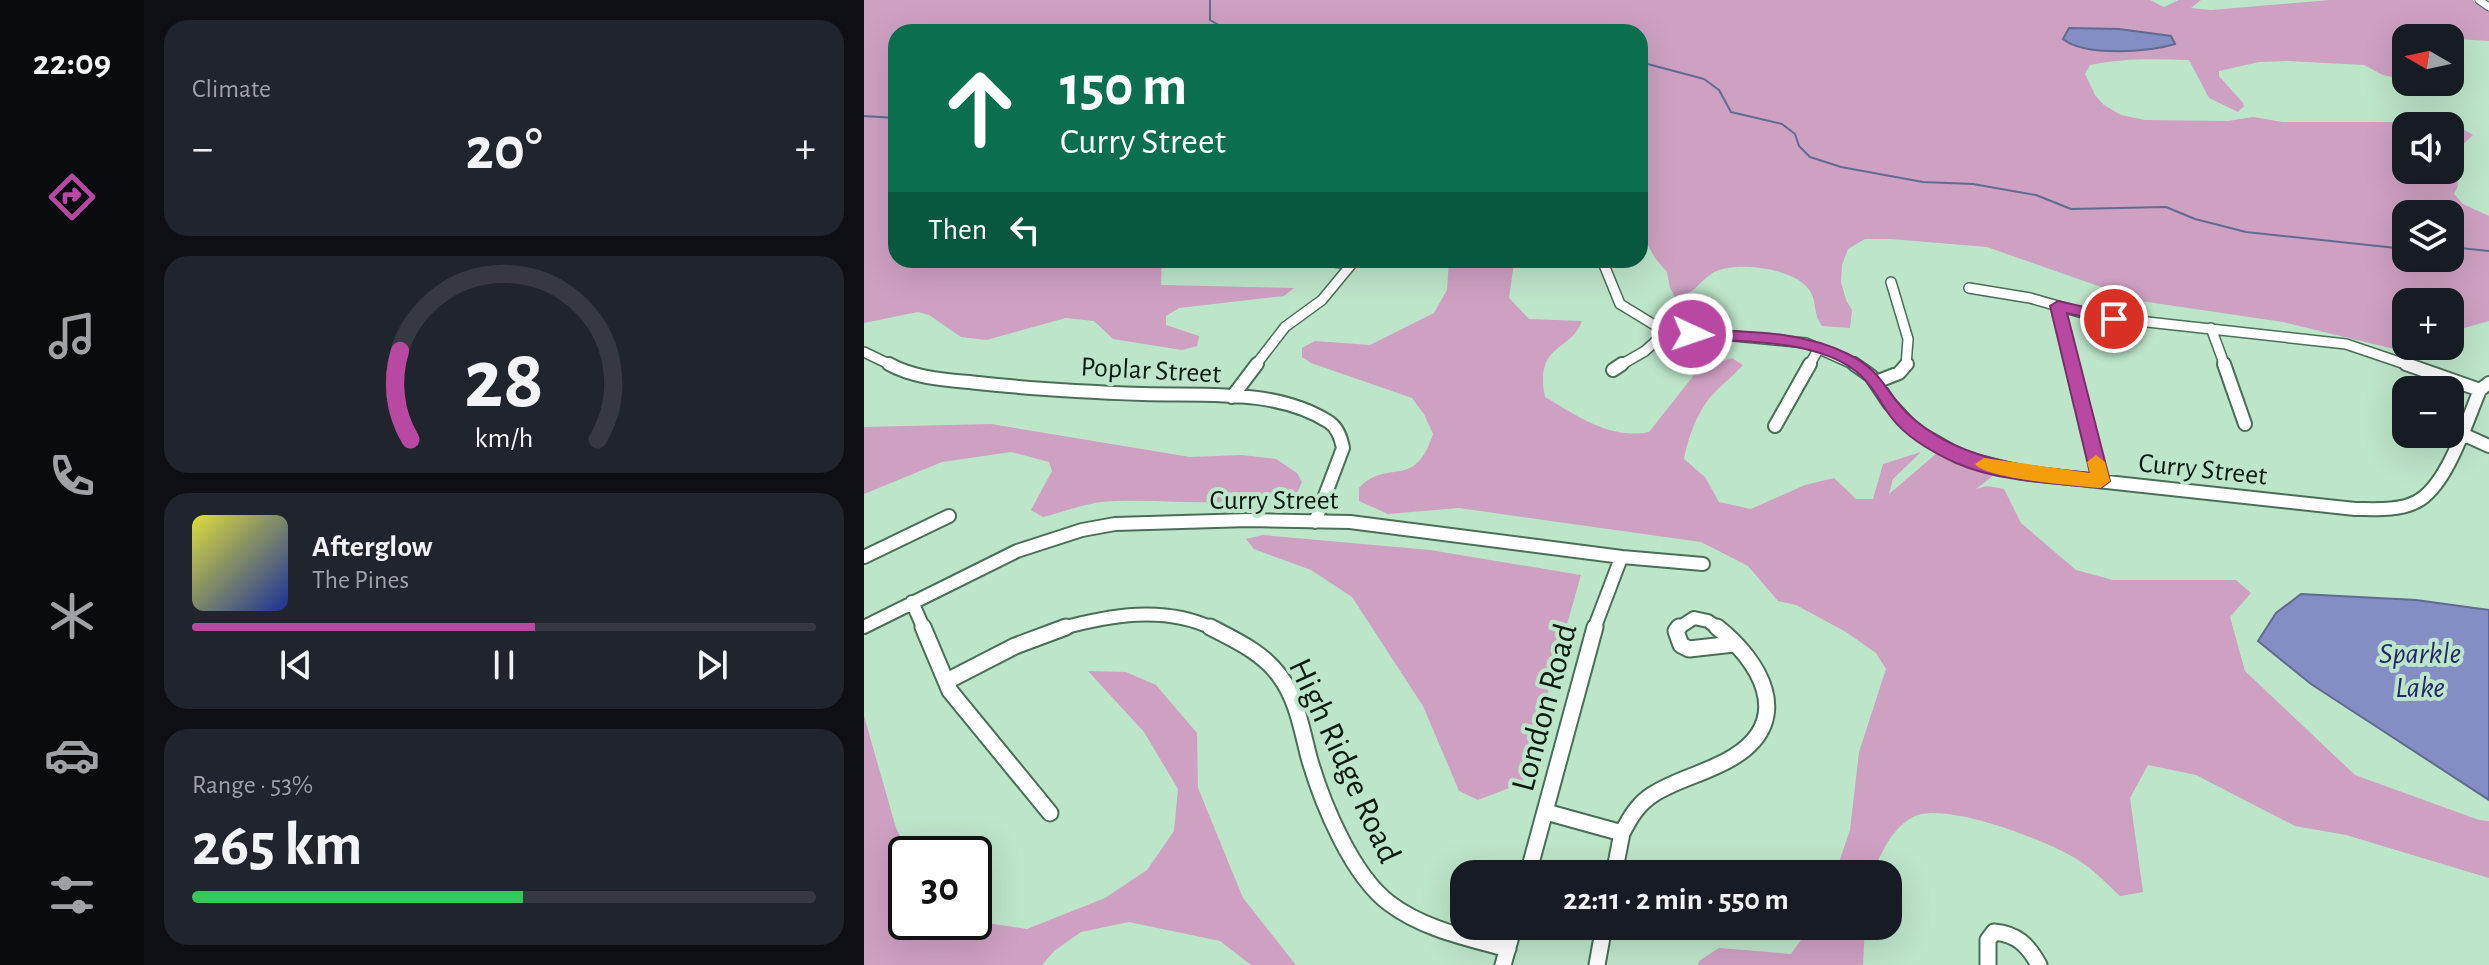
<!DOCTYPE html>
<meta charset="utf-8">
<style>
:root{--surface:#171b24;--page:#20242c;--text:#f1f3f6;--muted:#9ea1a6;--line:#363941;--accent:#b948a3}
body{margin:0;font-family:"Alegreya Sans",sans-serif;background:var(--page);color:var(--text);height:100vh;display:flex;flex-direction:column;font-size:30px;white-space:nowrap}
*{box-sizing:border-box;margin:0}
p{font-size:26px;color:var(--muted)}
.icon{flex:none;width:44px;height:44px;fill:none;stroke:currentColor;stroke-width:2;stroke-linecap:round;stroke-linejoin:round}
.map{position:relative;flex:1;overflow:hidden}
.drawer{display:flex;flex-direction:column;gap:20px;padding:20px;background:#0d0f14;width:720px}
.drawer>*{flex:none}
.guide{position:absolute;left:24px;top:24px;width:760px;height:244px;border-radius:24px;box-shadow:0 8px 32px #0002;background:#0b6e4f;color:#fff;overflow:hidden}
.needle{width:52px;rotate:279deg}
.fabs{position:absolute;left:1528px;top:24px;display:grid;gap:16px}
.fabs a{display:grid;place-items:center;width:72px;height:72px;border-radius:16px;background:var(--surface);box-shadow:0 8px 32px #0002;font-size:40px}
.speed{position:absolute;left:24px;top:836px;display:flex;gap:16px;font-size:40px;font-weight:700;text-align:center}
.speed>*{display:grid;place-content:center;width:104px;height:104px;border-radius:50%;background:var(--surface);box-shadow:0 8px 32px #0002;line-height:1}
.speed .limit{border:4px solid #111;border-radius:12px;background:#fff;color:#111}
.pin{position:absolute;display:grid;place-items:center;width:68px;height:68px;color:#fff;margin:-34px;border:4px solid #fff;border-radius:50%;box-shadow:0 2px 8px #0007}
.me{position:absolute;width:88px;margin:-44px;rotate:93deg;stroke-linejoin:round;filter:drop-shadow(0 0 6px #0008)}
.turn{display:flex;align-items:center;gap:28px;height:168px;padding:0 40px;font-size:36px}
.turn .icon{width:104px;height:104px;stroke-width:2.5}
.turn b{display:block;font-size:56px;line-height:68px}
.then{display:flex;align-items:center;height:76px;padding:0 40px;background:#0003;gap:16px;font-size:30px}
.big{font-size:60px;font-weight:700;line-height:1.1}
.drawer .tile{flex:1;display:flex;flex-direction:column;justify-content:center;gap:12px;min-width:0;padding:0 28px;border-radius:24px;background:var(--page)}
.drawer .dial{align-items:center;gap:0}
.dial svg{height:208px;overflow:visible;fill:none;stroke:var(--line);stroke-width:7;stroke-linecap:round;text-anchor:middle}
.dial text{fill:var(--text);stroke:none}
.song{display:flex;align-items:center;gap:24px}
.cover{width:96px;height:96px;border-radius:12px;background:linear-gradient(135deg,hsl(60 70% 55%),hsl(230 70% 35%))}
.played{height:8px;border-radius:4px;background:linear-gradient(90deg,var(--accent) 55%,var(--line) 55%)}
.keys{display:flex;justify-content:space-around;direction:ltr}
.heat{display:flex;justify-content:space-between;align-items:center;font-size:44px;direction:ltr}
.charge{height:12px;border-radius:6px;background:linear-gradient(90deg,#34c759 53%,var(--line) 0)}
.trip{position:absolute;left:586px;top:860px;width:452px;height:80px;border-radius:24px;background:var(--surface);box-shadow:0 8px 32px #0002;font-weight:700;line-height:80px;text-align:center}
main{display:flex;flex:1;min-height:0}
.dock{display:flex;flex-direction:column;width:144px;justify-content:space-around;align-items:center;background:#090b0e;color:var(--muted)}
.dock .icon{width:56px;height:56px}
.dock .current{color:var(--accent)}
.dock b{font-size:36px;color:var(--text)}
.map>svg:first-child{display:block}
</style>
<main>
<nav class="dock">
<b>22:09</b>
<svg class="icon current" aria-label="directions" viewBox="0 0 24 24"><path d="M12 3l9 9-9 9-9-9zM9 14v-3h6M13 9l2 2-2 2"/></svg>
<svg class="icon" aria-label="music" viewBox="0 0 24 24"><path d="M9 18V5l10-2v13"/><circle cx="6" cy="18" r="3"/><circle cx="16" cy="16" r="3"/></svg>
<svg class="icon" aria-label="phone" viewBox="0 0 24 24"><path d="M5 4h4l2 5-3 2q2 4 5 5l2-3 5 2v4C11 20 4 13 5 4z"/></svg>
<svg class="icon" aria-label="climate" viewBox="0 0 24 24"><path d="M12 3v18M4 7l16 10M4 17L20 7"/></svg>
<svg class="icon" aria-label="car" viewBox="0 0 24 24"><path d="M5 17H2v-5l4-1 3-4h7l3 4 3 1v5h-3M9 17h6M6 11h13"/><circle cx="7" cy="17" r="2"/><circle cx="17" cy="17" r="2"/></svg>
<svg class="icon" aria-label="filters" viewBox="0 0 24 24"><path d="M4 7h16M4 17h16"/><circle cx="9" cy="7" r="2"/><circle cx="15" cy="17" r="2"/></svg>
</nav>
<section class="drawer">
<div class="tile"><p>Climate</p>
<div class="heat"><a>−</a><b class="big">20°</b><a>+</a></div>
</div>
<div class="tile dial"><svg viewBox="0 0 100 80">
<path d="M14 69A42 42 0 1 1 86 69"/>
<path d="M14 69A42 42 0 0 1 10 35" stroke="#b948a3"/>
<text x="50" y="56" font-size="32" font-weight="700">28</text>
<text x="50" y="72" font-size="11">km/h</text>
</svg></div>
<div class="tile">
<div class="song"><i class="cover"></i><div><b>Afterglow</b><p>The Pines</p></div></div>
<div class="played"></div>
<div class="keys"><svg class="icon" aria-label="previous" viewBox="0 0 24 24"><path d="M18 5L8 12l10 7zM5 5v14"/></svg><svg class="icon" aria-label="pause" viewBox="0 0 24 24"><path d="M8 5v14M16 5v14"/></svg><svg class="icon" aria-label="next" viewBox="0 0 24 24"><path d="M6 5l10 7-10 7zM19 5v14"/></svg></div>
</div>
<div class="tile"><p>Range · 53%</p><b class="big">265 km</b><div class="charge"></div></div>
</section>
<div class="map">
<svg width="1625" height="965" viewBox="0 0 1625 965">
<rect width="100%" height="100%" fill="#bde5ca"/>
<path fill="#cea0c2" fill-rule="evenodd" d="M0,0H1286L1300,7L1315,0H1337L1327,8L1347,10L1466,0H1608L1625,11V41L1544,36L1542,51L1529,52L1542,62V80L1519,75L1500,65L1424,61L1395,62L1355,71V76L1379,103L1380,106L1374,112L1345,98L1325,60C1292,59 1258,58 1226,65L1221,74L1231,95L1240,105L1257,115L1281,120L1364,121L1389,117L1418,122H1569L1591,124L1609,135L1591,152L1594,186L1590,194L1599,204L1625,216V321L1586,332V302H1542V346H1552L1530,349L1419,322L1277,301L1123,247L1027,239H1001L984,249L978,265L977,282L982,300L988,310L986,328L958,326C949,315 953,302 946,291C933,268 868,259 847,274C833,284 830,295 811,297L806,288L803,272L791,258L776,231V32H32V260H298L297,285L430,288L420,296L315,308L302,316V325L335,336L333,346L318,350L249,339L230,321L202,318L122,340L97,337L65,315L54,312L0,323ZM1281,33L1307,36L1310,44L1294,49H1222ZM1542,126H1586V170H1542ZM1542,214H1586V258H1542Z
M585,260H645L650,263L645,298L665,319L718,321C707,352 670,343 681,397C713,416 747,440 785,432L834,370L868,358L879,365C870,375 861,382 852,391C835,407 824,437 820,459L841,477L855,502L887,509L941,485L970,478L992,499H1009L1019,464L1057,452L1029,479L1025,494L1073,453L1096,466L1130,475L1112,489L1123,486L1140,489L1157,523L1212,570L1249,580H1372L1387,593L1366,617L1381,671L1491,775L1615,820L1625,821V878L1482,835L1431,826L1332,775L1284,765L1266,798L1279,892L1256,896C1243,884 1229,869 1214,860C1185,841 1083,802 1051,816C1028,827 1018,852 1008,874H971L986,830L995,752L1022,669L1012,653L982,632L932,605L914,601L884,566L837,542L595,508L524,514L495,501V488C524,457 550,492 569,434L560,414L548,398L447,363L438,357V348L451,341L506,345L570,313L583,290Z
M127,424L326,457L378,455L412,459L433,473L438,482L432,495C371,509 313,499 252,501C228,501 202,511 179,517L167,510L188,471L185,462L147,452L78,462L0,494V427Z
M399,535L566,550L717,575L658,783L614,800L595,791L559,706L488,597L447,570L390,549L382,539Z
M224,671L262,672L292,685L333,733L334,788L379,898L432,965H387L356,941L265,922L217,932L190,951L178,965H0V716L32,828L45,854H42V922L110,921L163,929L241,898L283,870L310,831L314,789L280,732Z
M947,926H1001L999,965H834L835,961L855,948L927,954Z"/>
<path fill="#848ec5" stroke="#606b8f" stroke-width="2" d="M1205,28L1255,29L1307,36L1311,44C1285,52 1221,57 1199,39Z
M1437,594L1552,600L1625,610V800L1447,684L1394,641L1412,613Z"/>
<g fill="none" stroke-linecap="round" stroke-linejoin="round">
<path stroke="#606b8f" stroke-width="2" d="M346,0V20L367,32
M776,62L840,79L855,90L867,112L918,124L931,134L935,146L946,157L977,167L1059,182L1109,184L1172,195L1207,209L1302,207L1331,219L1382,232L1542,249
M0,116L32,118
M1586,247L1625,251"/>
<defs>
<path id="minor-far3" d="M1615,0L1625,7"/>
<path id="minor-far2" d="M454,260L487,264
M738,260L756,304L797,329L942,343L993,366
M1027,282L1044,339L1042,366
M1105,288L1166,298L1229,316L1482,344L1547,366
M1194,306L1209,366
M1347,328L1361,366
M0,352L29,366
M391,366L421,327L458,300L491,260
M755,366L781,351L803,331
M945,366L955,348"/>
<path id="minor-far1" d="M25,364C52,379 85,380 114,383C169,389 224,392 279,394C339,396 412,388 465,422C474,428 477,438 479,448L451,522
M990,364L1007,376L1025,403L1050,430L1099,458L1160,473L1491,509C1511,509 1534,511 1552,502C1583,487 1603,420 1616,390L1625,383
M1208,364L1237,481
M1360,364L1381,424
M1542,364L1616,390
M749,370L758,364
M1012,382L1035,373L1043,364
M368,397L393,364
M911,426L946,364
M1596,433L1625,446
M0,557L85,516
M48,602L60,629
M0,627L153,551L218,530L251,524L385,520L486,522L758,557L839,564
M195,629C245,615 301,605 350,629
M730,629L757,558
M813,629L830,618L844,621L855,629"/>
<path id="minor" d="M59,627L86,691L186,813
M346,627C371,640 398,652 415,675C434,700 438,732 446,761C459,805 488,875 525,903C559,929 604,938 644,949
M815,627L812,631L817,645L825,649L870,644
M83,681L151,646L202,627
M682,812L758,833C766,818 773,805 788,795C814,778 845,773 871,756C931,718 895,660 853,627
M664,874L731,627
M750,874L758,833
M639,965L650,926
M733,965L740,926
M1124,965V940L1130,932C1153,934 1164,945 1175,965"/>
</defs>
<use href="#minor-far3" stroke="#4a6e57" stroke-width="9"/>
<use href="#minor-far2" stroke="#4a6e57" stroke-width="12"/>
<use href="#minor-far1" stroke="#4a6e57" stroke-width="16"/>
<use href="#minor" stroke="#4a6e57" stroke-width="19"/>
<use href="#minor-far3" stroke="#fff" stroke-width="7"/>
<use href="#minor-far2" stroke="#fff" stroke-width="9"/>
<use href="#minor-far1" stroke="#fff" stroke-width="12"/>
<use href="#minor" stroke="#fff" stroke-width="15"/>
</g>
<path fill="#b948a3" stroke="#782f6a" stroke-width="2" d="M1194,301L1256,315L1258,319L1250,324L1203,313L1246,481L1237,488C1190,483 1136,482 1092,463C1070,453 1042,437 1027,417C1019,406 1012,393 1003,382C966,338 880,342 828,339L821,334L828,329C881,332 936,330 984,354C1019,371 1020,391 1044,414C1094,461 1160,466 1226,473L1186,306Z"/>
<path fill="#f59e0b" d="M1232,455L1241,462L1246,481L1237,488C1214,486 1122,479 1111,464L1120,458L1226,473L1223,462Z"/>
<g text-anchor="middle" stroke-width="8" stroke-linejoin="round" paint-order="stroke">
<g font-size="28" fill="#0c1a11" stroke="#bde5ca">
<text transform="translate(287 369) rotate(3)" y="10">Poplar Street</text>
<text transform="translate(1339 468) rotate(6)" y="10">Curry Street</text>
<text x="410" y="509">Curry Street</text>
</g>
<g font-size="30" font-style="italic" fill="#242768" stroke="#bde5ca">
<text x="1556" y="663">Sparkle<tspan x="1556" dy="34">Lake</tspan></text>
</g>
<g font-size="34" fill="#0c1a11" stroke="#bde5ca">
<text transform="translate(679 707) rotate(-75)" y="12">London Road</text>
<text transform="translate(482 760) rotate(65)" y="12">High Ridge Road</text>
</g>
</g>
</svg>
<div class="fabs">
<a><svg class="needle" viewBox="-14 -14 28 28"><path d="M0-13l5 13h-10z" fill="#e53935"/><path d="M0 13l5-13h-10z" fill="#9ea1a6"/></svg></a>
<a><svg class="icon" aria-label="sound" viewBox="0 0 24 24"><path d="M4 9h4l5-4v14l-5-4H4zM17 9q2 3 0 6"/></svg></a>
<a><svg class="icon" aria-label="layers" viewBox="0 0 24 24"><path d="M12 4l9 5-9 5-9-5zM3 14l9 5 9-5"/></svg></a>
<a>+</a>
<a>−</a>
</div>
<div class="speed"><div class="limit">30</div></div>
<div class="pin" style="left:1250px;top:319px;background:#d93025"><svg class="icon" aria-label="arrive" viewBox="0 0 24 24"><path d="M6 21V4h12l-3 4 3 4H6"/></svg></div>
<svg class="me" style="left:828px;top:334px" viewBox="-20 -20 40 40"><circle r="17" fill="#b948a3" stroke="#fff" stroke-width="3"/><path d="M0-11L8 9 0 5-8 9z" fill="#fff"/></svg>
<div class="trip">22:11 · 2 min · 550 m</div>
<div class="guide">
<div class="turn"><svg class="icon" aria-label="ahead" viewBox="0 0 24 24"><path d="M12 20V5M6 11l6-6 6 6"/></svg><div><b>150 m</b>Curry Street</div></div>
<div class="then">Then<svg class="icon" aria-label="left" viewBox="0 0 24 24"><path d="M17 20v-9H6M10 6l-5 5 5 5"/></svg></div>
</div>
</div>
</main>
